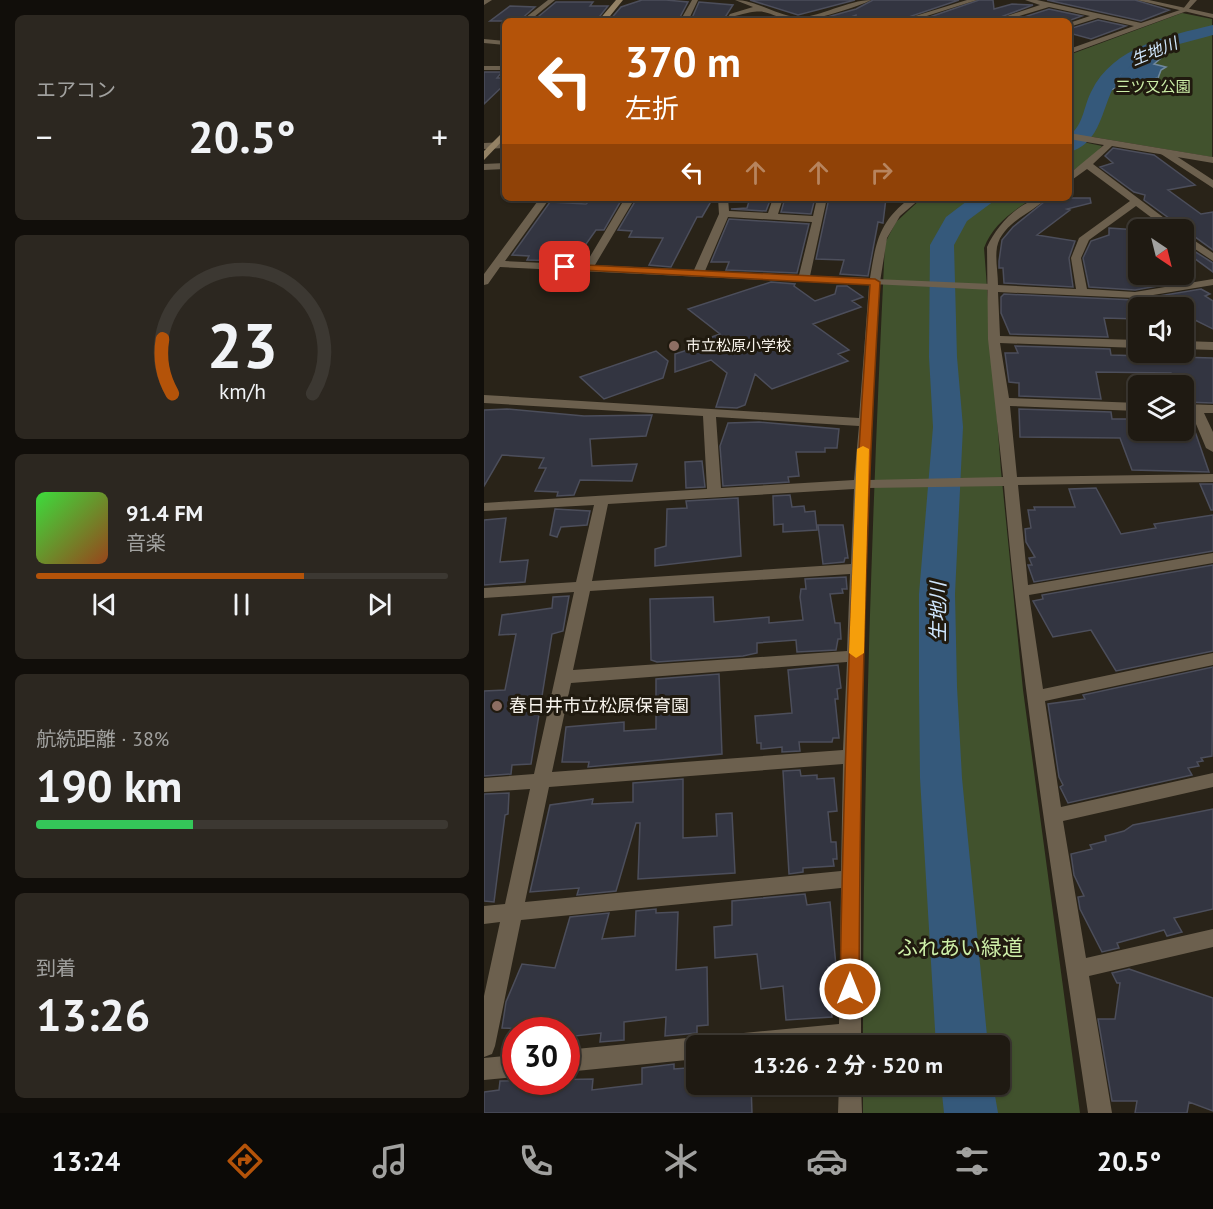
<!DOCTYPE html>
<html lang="ja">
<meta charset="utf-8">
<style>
:root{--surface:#1f1a12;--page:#2c2720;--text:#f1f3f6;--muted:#a1a19f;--line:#3c3832;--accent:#b45309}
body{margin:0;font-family:"PT Sans","Noto Sans JP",sans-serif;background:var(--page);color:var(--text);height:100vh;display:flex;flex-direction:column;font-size:22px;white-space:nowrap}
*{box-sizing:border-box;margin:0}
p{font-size:20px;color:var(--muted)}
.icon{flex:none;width:33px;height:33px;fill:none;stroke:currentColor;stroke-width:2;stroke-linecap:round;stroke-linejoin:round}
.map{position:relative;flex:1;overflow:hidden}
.side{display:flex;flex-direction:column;gap:15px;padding:15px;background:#110e0a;width:484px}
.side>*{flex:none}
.banner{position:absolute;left:18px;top:18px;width:570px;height:183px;border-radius:9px;box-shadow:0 2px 4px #0004,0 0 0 2px var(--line);background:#b45309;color:#fff;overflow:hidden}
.needle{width:39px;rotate:145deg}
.fabs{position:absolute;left:644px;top:219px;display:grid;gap:12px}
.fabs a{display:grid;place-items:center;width:66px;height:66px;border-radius:9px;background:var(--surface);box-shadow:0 2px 4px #0004,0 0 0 2px var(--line);font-size:30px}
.speed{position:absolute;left:18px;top:1017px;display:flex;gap:12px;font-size:30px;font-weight:700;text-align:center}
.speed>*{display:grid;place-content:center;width:78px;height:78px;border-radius:50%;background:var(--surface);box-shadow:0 2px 4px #0004,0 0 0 2px var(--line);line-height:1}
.speed .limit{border:9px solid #d22;background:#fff;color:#111}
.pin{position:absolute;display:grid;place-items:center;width:51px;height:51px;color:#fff;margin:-26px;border-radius:12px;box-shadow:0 3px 9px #0006}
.me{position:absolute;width:66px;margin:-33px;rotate:0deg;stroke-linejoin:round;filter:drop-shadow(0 0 4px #0008)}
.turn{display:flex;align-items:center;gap:21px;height:126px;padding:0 24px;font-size:27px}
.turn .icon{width:78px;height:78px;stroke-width:2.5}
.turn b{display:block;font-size:42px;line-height:51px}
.lanes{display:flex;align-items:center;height:57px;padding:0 24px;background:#0003;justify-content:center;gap:30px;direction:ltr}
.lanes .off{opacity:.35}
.big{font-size:45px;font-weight:700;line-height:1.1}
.side .card{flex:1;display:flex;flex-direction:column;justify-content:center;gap:9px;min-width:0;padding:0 21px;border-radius:9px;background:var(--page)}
.side .dial{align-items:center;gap:0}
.dial svg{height:156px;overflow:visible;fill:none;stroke:var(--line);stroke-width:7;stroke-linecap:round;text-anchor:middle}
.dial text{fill:var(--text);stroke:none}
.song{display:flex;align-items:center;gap:18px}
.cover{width:72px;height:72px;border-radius:9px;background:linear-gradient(135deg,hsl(120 70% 55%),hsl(20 70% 35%))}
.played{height:6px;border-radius:3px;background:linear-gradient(90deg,var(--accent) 65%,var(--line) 65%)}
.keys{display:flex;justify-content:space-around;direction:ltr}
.heat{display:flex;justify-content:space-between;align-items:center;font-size:33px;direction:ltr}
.charge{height:9px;border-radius:4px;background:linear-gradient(90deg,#34c759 38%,var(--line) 0)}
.trip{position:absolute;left:202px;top:1035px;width:324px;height:60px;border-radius:9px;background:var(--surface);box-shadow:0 2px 4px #0004,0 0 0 2px var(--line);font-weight:700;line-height:60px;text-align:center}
.menu{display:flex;height:96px;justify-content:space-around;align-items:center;background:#0c0a07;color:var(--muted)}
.menu .icon{width:42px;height:42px}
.menu .on{color:var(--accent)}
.menu b{font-size:27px;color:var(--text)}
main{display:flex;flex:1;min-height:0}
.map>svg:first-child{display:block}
</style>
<main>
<section class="side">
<div class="card"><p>エアコン</p>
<div class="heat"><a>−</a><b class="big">20.5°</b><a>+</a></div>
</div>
<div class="card dial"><svg viewBox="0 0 100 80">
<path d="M14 69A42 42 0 1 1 86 69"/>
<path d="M14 69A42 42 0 0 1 9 41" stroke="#b45309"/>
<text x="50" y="56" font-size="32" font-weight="700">23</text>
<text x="50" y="72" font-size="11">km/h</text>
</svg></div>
<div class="card">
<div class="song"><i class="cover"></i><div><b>91.4 FM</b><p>音楽</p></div></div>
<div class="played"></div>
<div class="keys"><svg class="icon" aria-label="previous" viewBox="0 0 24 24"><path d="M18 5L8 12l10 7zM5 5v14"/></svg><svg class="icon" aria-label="pause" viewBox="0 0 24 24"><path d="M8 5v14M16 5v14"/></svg><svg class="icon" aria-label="next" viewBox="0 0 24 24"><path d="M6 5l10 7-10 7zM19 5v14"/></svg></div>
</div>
<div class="card"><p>航続距離 · 38%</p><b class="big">190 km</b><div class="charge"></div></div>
<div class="card"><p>到着</p><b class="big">13:26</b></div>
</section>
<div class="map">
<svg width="729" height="1113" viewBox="0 0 729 1113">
<rect width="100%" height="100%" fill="#292318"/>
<path fill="#41522d" d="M698,13L728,19V157L585,133V55Z
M585,139L618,146L608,158L585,173Z
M438,198H549C528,212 509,224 500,248L517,471L539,690L596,1113H379V1085L516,1084V1046H379C379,778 388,510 401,243L412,222Z"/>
<path fill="#35597b" stroke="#70889d" stroke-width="1.5" d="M669,52L677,58L670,64L682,67L677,70L674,78L666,80L669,84L639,86L626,90L642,66Z"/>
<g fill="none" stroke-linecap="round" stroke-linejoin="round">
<path fill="#35597b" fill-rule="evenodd" d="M729,25V35C700,43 667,49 643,69C616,92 624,142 585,152V136C600,124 599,108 607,92C629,46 684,36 729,25Z
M487,198H514L483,221L470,245L473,357L479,427L471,594L473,687L478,778L504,1046H452L436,778L435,687V594L449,427L445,357L446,245L462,217Z
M457,1084H509L514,1113H460Z"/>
</g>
<path fill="#333541" stroke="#4c4e5b" stroke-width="1.5" d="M158,0H182L204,2L194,21H125L137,7Z
M266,0H371L314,15Z
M389,0H475L413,21H372V15L356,21H329L372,9Z
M495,0H509L510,9L528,4L549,5L506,21H434Z
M563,0H651L685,10L657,21Z
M72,2H109L106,6H124L112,21H49Z
M215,2L249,5L240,19L208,18Z
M26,6L51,7L35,21H6Z
M565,9L598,16L584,21H527Z
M614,20L642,26L607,39L585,33V29Z
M0,72H18L13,78H21V84L0,104Z
M629,148L670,155L711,185L684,190L717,214L729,212V250L660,200L661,195L650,192L616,167L629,163L621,156Z
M109,198L138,199L120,230H112L90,261L43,260L45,256L28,255L66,202L102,204Z
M153,198H229L218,217H213L187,267L165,265L179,238L145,237L148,231L134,230Z
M266,198H287L282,211L247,209L263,208Z
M301,198H331L327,214L297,212Z
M345,198H402L399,223L394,222L384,276L356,274L360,260L332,259Z
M565,198H606L607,203L583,209L586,210L553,235L591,241L585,258L589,287L520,283L519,268H515V261L518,240L529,227Z
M245,219L325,224L313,273L242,270L245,262H227Z
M625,228L654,230V274H690L702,281L651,290L605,287L599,258L607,241L625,235Z
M699,244L729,263V272L699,250Z
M287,282L311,284L310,286L331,301L351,294L353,286H363L379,297L368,301L377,307L329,324L365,350L354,354L364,361L288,389L271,374L261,405L253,408L232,407L243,373L227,360L191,372V354L222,344L228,340L225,338L236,334L204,309Z
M717,289L726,294L721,296L729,301V329L709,319H699V308H654V319L620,318L624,337L526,334L517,313V297L520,294L651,300Z
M531,346L626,349L627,355L729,358V403L699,402V386H690L687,373L612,372L617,399L535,396V383L525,382L521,353H534Z
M172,351L184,361L179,378L120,399L96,377Z
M23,409L100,416L168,415L162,436L106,439L108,466L153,464L148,481L96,480L90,495L73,496L74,492L51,491L62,468H55L60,458L18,455L0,486V410Z
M535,409L627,412L628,419H654V430H699V414H705L725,472L648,470L636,438L536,437Z
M275,422L355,429L353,448H341V452H312L315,476L304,477L305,482L239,486L236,446L244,423Z
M218,461L221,487L202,488L201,462Z
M716,484H729V510H727Z
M612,488L637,534L672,528L670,524L729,515V551L550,582L544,565H548L545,558L551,557L542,542L541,529L547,528L544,510H551L550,507H591L585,489Z
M306,495L308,507L320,506L321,512L331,511L333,530L299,532V524L290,525L289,496Z
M254,498L257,556L171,566V549L182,546L183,509L203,508L202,501Z
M71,509L106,511L103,525L77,527L73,537L66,535Z
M22,518L16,562L44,560L41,582L0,585V520Z
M334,525H359L364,558H361L360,562L339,564Z
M729,565V651L632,671L607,630L569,637L549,601L559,599L558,595Z
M362,577L363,589H358L359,593L346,594L351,623H356L357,639H354L352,650L313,652L312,640L273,643V653L259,656L173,662L167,660L166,599L229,597L230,622L285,617V623L319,620L316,597L317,589H322L321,579Z
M85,596L79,631L68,634L47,764L28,765L27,774L0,776V691L21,690L32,634L15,635L18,615L68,608L69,597Z
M354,665L357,688L353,689L354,699H351L355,738H349L348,742H315L316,751L298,752V747L277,749V743H273L271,716L308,713L304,670Z
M729,667L728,756L717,758L719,761L713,762L715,766L704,768L708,775L584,803L576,787L579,785L575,777L564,704L601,699L599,695Z
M235,674L238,754L104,767L105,762H78L82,727L140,722V731L172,729V679Z
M316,770L317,776L333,775V779L350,778L353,811L344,812L347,842H352L353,859H349L350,866L319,868V872L305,874L299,771Z
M199,779V838L233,836L232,814L248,813L251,873L154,879L156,823H152L132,891L93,895L95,888L46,892L66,805L109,799L108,804L149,802V783Z
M25,793L24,814L21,815L10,902L0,901V794Z
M729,809V909L690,918L698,932L683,936L680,930L633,943L635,948L618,952L596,909L594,897L600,896L590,875L587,854L608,849L606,845L622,841L621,836L640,831L649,825Z
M321,894L323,905L346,902L352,966L344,967L348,1017L302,1020L299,986L277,989L273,954L231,958L230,927L248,925V901Z
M172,909V913L194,912L192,970L223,967L224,1025L213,1026V1033L181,1036L182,1017L140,1022V1040L116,1042L117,1033L82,1037V1030L18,1028L22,1002L38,964L71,968L86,917L125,913L118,939L151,936L152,911Z
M645,969L729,998V1111L705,1102L703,1113H651L653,1101H628L614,1019H631L636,983H633L628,973Z
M190,1064V1069L203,1068V1080L213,1079V1084H267L268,1113H0V1092L15,1090L16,1081L109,1079L108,1090L158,1084V1068Z"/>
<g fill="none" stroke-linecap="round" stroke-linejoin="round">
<path fill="#6c604e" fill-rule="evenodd" d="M391,279L508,284L512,287L508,290L388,284L387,282Z"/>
<path fill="#6c604e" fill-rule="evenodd" d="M0,0H8L0,5Z
M64,0H71L45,21H37Z
M208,0H214L204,21H196Z
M251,0C273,0 292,16 314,17C331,19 364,0 387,0C375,7 319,24 307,21C279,13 284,7 251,16L249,21H241L246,14L269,7Z
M541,0H553L657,23L699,9L706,0H713L703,11L585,54V49L650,26L614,18L585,27V23L606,16L565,7L519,21H508L556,5Z
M0,39L21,41V45L0,43Z
M585,133L729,157V163L628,146L609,164L696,230H684L652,206L605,240L597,258L603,289L651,292L729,279V285L651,298L514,292L516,336L654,340V348L516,343L525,398L654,403V411L526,406L533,477L729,474V482L534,485L544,585L729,553V563L545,595L559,689L729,653V665L561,701L577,807L729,773V787L579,821L602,958L729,929V947L605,976L628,1113H604C573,904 538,696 520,486L384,488L377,756V1046H228L231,1038L239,1035L355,1024L357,888L37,920L11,1046L8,1054L0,1057V996L16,922L0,924V906L21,904L46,789L0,792V778L50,774L90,592L0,598V588L92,582L110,505L0,511V503L223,489L219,416L0,403V395L375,418L385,285L16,267L4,284L0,285V274L56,198H66L21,261L101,265L141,198H151L111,265L210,270L235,214L234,198H244L245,211L284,213L289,198H299L294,214L329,216L333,198H343L326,276L386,278C392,241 395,222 426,198H437L416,216L403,238L396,282L384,480L519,477L504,339L503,247C513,225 537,198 563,198C548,213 518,223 513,247C511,259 514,273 514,285L592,289L587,258L595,238L646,201L603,169L585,182V174L620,145L585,139ZM244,217L328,222L315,275L221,271ZM232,417L375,426L370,480L237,488ZM370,489L367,564L108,581L124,504ZM366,574L363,651L89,670L106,591ZM363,662L359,750L68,772L87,683ZM359,764L357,871L41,902L65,787Z
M21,142V148L0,149V143Z
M699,233L729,253V261L699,241Z
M699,341L729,342V350L699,349Z
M699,404L729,405V413H720L729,432V452L722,448L707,412H699Z
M213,1037L221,1040L223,1046H213V1059L82,1072V1050Z
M32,1055V1077L0,1080V1058Z
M355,1084H377L378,1113H354Z"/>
<path fill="#6c604e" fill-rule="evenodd" d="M483,0H493L427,21H415Z
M653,0H665L729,14V18Z
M0,66H21V70H0Z
M677,150H683L729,180V188L677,154Z
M21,163V169L0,170V164Z"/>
<path fill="#948265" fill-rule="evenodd" d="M132,0H139L122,21H114Z
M21,130V138L0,160V151Z"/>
</g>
<path fill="#b45309" stroke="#753606" stroke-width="1.5" d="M81,264L391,279L396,282C381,518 376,753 375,989L373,996L366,998L359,996L356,989C360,754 368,520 386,285L78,269V265Z"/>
<path fill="#f59e0b" d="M379,446L385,449L380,653L372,658L365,653L373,449Z"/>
<g fill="#8d6e63" stroke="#201a0f" stroke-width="2">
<circle cx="190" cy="346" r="6"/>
<circle cx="13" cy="706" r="6"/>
</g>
<g text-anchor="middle" stroke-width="6" stroke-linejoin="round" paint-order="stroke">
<g font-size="15" fill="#cdefa8" stroke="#201a0f">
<text x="669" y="92">三ツ又公園</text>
</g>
<g font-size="15" fill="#f8f4ed" stroke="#201a0f" text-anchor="start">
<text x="202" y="351">市立松原小学校</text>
</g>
<g font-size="16" font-style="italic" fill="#d0e7fe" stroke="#201a0f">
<text transform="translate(670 51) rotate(-22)" y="6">生地川</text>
</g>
<g font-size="18" fill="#f8f4ed" stroke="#201a0f" text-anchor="start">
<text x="25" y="712">春日井市立松原保育園</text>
</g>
<g font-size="20" font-style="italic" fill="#d0e7fe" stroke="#201a0f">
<text transform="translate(454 612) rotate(-90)" y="7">生地川</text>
</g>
<g font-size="21" fill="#cdefa8" stroke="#201a0f">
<text x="476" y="955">ふれあい緑道</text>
</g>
</g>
</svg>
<div class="fabs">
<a><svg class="needle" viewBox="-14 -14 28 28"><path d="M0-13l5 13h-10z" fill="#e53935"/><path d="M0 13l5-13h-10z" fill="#a1a19f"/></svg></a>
<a><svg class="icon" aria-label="sound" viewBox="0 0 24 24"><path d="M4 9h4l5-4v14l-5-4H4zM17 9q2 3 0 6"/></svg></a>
<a><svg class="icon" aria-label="layers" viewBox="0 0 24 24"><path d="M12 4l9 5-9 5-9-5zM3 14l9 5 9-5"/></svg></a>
</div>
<div class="speed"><div class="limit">30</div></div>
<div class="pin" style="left:81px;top:267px;background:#d93025"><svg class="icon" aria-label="arrive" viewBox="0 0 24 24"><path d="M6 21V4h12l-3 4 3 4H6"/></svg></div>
<svg class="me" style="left:366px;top:989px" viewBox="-20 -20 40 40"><circle r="17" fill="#b45309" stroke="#fff" stroke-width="3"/><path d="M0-11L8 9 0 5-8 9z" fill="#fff"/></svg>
<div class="trip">13:26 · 2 分 · 520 m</div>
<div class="banner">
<div class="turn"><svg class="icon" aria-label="left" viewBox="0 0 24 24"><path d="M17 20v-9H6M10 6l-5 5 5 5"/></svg><div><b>370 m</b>左折</div></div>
<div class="lanes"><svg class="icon" aria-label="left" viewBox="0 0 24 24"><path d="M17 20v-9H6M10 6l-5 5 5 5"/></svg><svg class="icon off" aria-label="ahead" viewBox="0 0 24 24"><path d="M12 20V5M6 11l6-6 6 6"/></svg><svg class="icon off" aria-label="ahead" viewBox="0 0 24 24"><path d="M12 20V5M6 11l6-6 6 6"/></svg><svg class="icon off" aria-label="right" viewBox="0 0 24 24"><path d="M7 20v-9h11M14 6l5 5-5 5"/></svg></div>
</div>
</div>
</main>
<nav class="menu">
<b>13:24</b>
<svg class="icon on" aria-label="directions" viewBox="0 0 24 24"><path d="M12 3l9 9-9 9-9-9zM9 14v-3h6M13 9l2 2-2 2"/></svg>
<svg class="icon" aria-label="music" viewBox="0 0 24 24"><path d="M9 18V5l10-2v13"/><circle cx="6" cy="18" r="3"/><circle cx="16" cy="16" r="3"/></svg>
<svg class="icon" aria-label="phone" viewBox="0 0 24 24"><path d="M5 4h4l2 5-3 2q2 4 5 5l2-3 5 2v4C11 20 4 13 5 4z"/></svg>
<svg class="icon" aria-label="climate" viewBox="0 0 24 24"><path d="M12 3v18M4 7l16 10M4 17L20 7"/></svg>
<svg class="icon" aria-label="car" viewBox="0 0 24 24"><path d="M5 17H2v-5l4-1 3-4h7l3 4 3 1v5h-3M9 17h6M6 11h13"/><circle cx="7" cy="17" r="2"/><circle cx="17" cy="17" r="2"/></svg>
<svg class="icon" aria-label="filters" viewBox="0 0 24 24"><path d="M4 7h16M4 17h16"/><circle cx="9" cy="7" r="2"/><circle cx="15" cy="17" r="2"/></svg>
<b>20.5°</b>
</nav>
